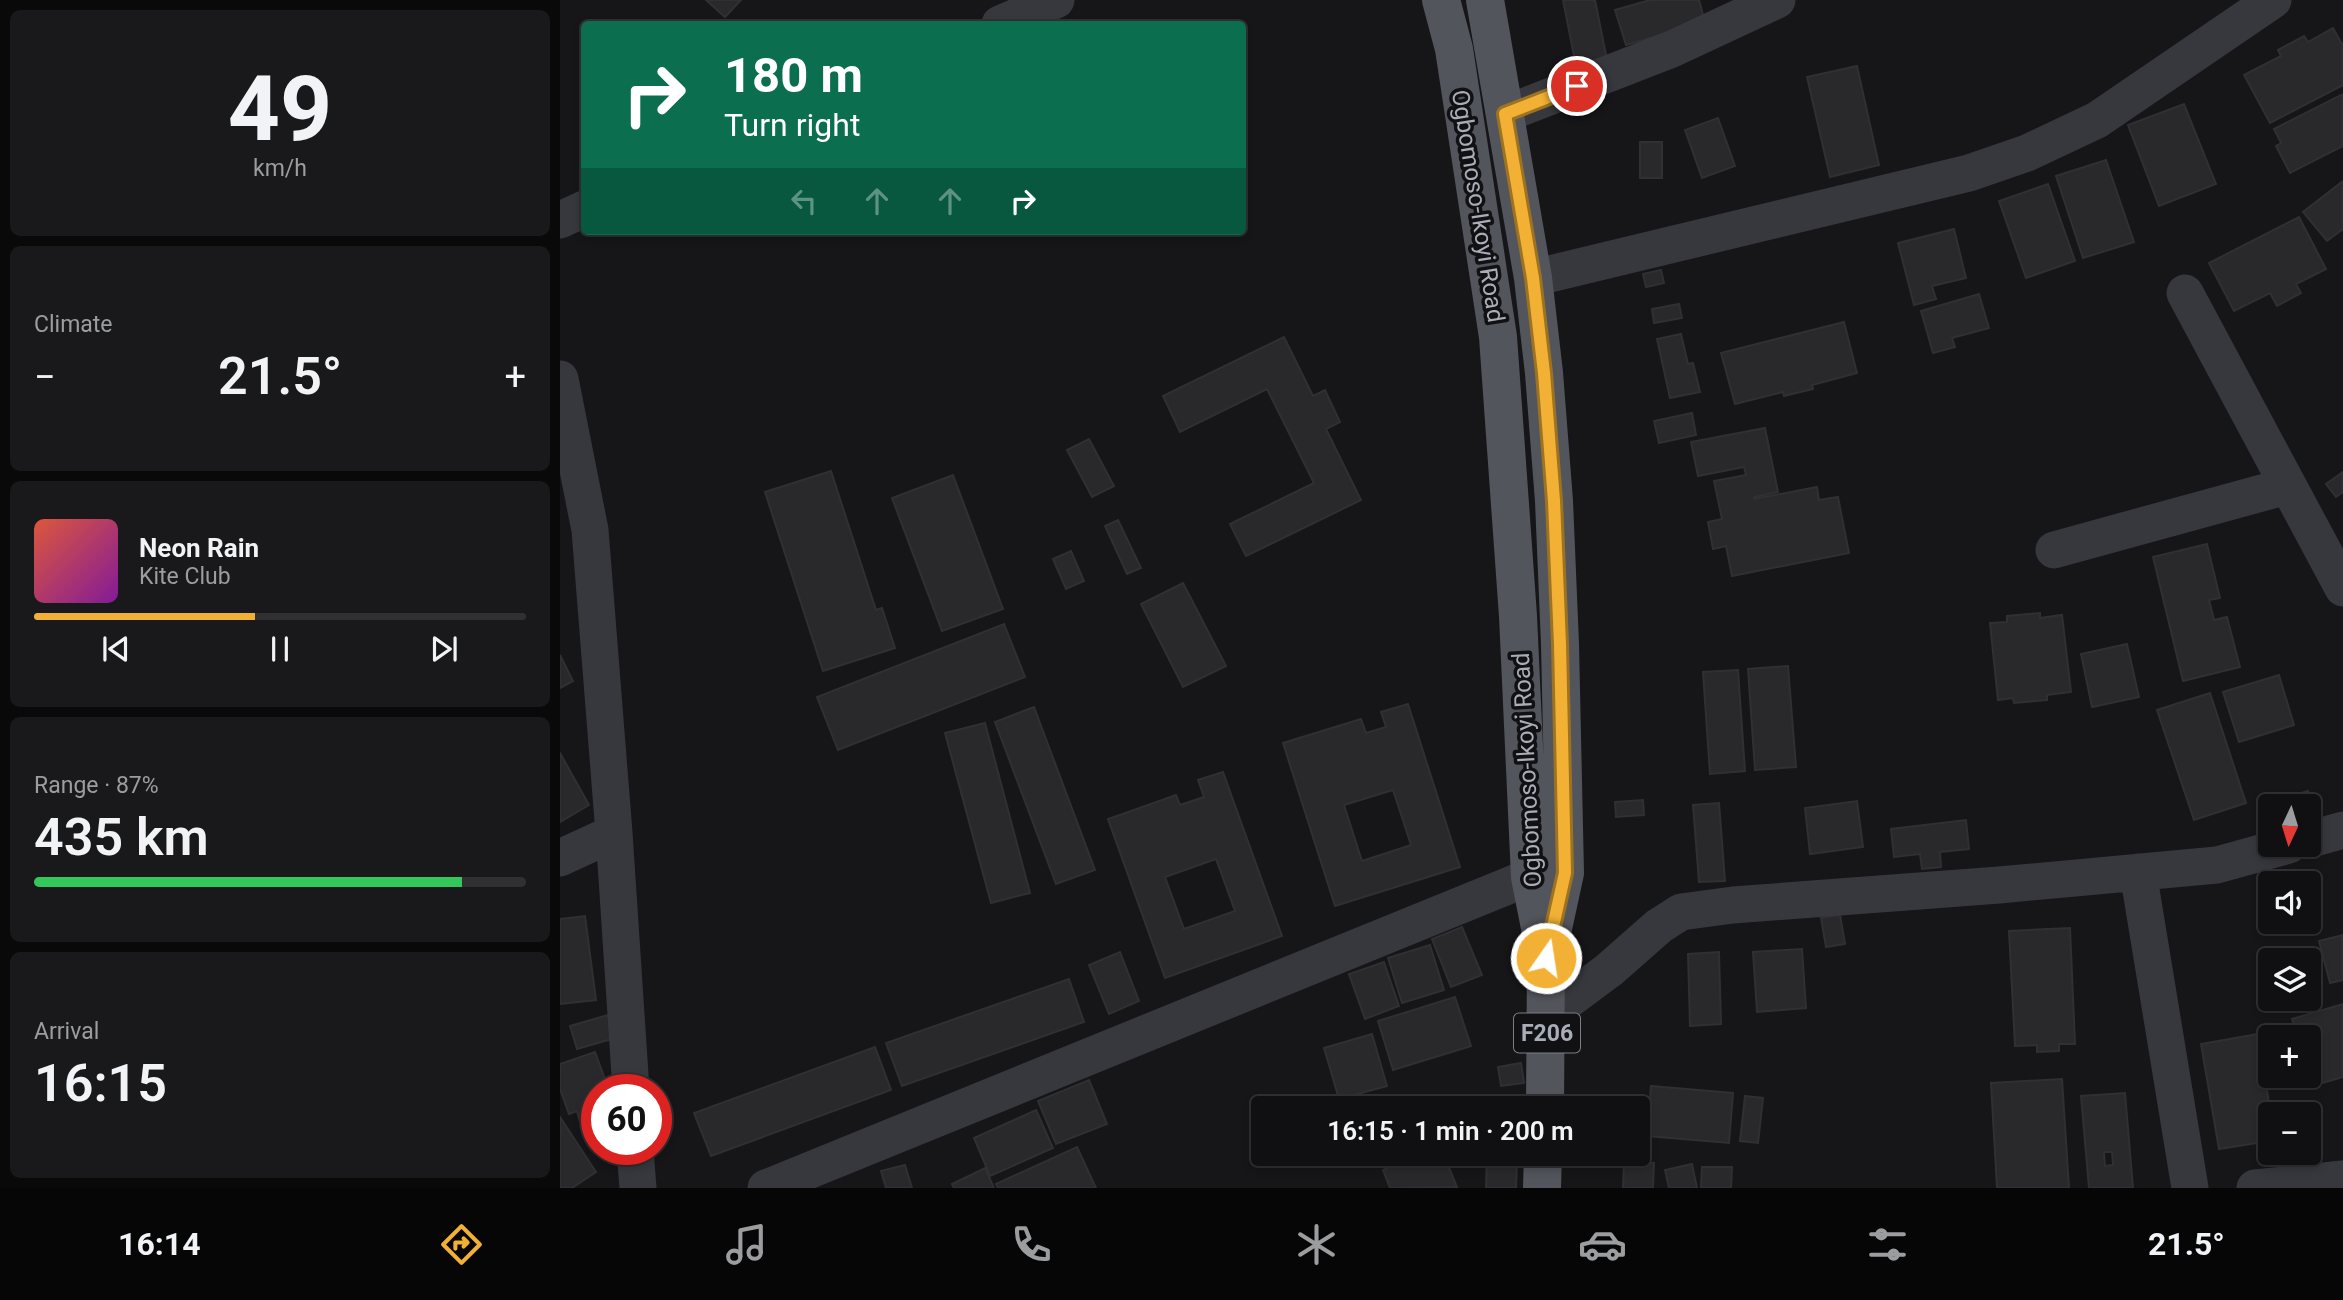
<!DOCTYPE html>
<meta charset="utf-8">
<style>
:root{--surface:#101012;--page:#19191b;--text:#f1f3f6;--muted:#9c9d9f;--line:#303032;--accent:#f2b134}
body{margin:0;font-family:Roboto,sans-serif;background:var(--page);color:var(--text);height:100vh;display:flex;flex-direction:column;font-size:26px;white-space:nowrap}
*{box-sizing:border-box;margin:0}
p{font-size:23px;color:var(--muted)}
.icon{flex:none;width:38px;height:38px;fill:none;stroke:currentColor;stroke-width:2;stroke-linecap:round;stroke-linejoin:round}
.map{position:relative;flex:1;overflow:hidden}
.drawer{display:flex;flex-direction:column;gap:10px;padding:10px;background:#09090a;width:560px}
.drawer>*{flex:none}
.banner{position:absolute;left:21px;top:21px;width:665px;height:214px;border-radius:7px;box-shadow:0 4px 10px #0003,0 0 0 2px var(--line);background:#0b6e4f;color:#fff;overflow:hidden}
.needle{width:46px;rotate:184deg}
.controls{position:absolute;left:1698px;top:794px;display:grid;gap:14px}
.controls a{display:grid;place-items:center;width:63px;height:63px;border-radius:7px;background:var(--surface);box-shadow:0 4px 10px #0003,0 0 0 2px var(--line);font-size:35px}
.speed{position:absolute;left:21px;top:1074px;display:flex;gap:14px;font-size:35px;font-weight:700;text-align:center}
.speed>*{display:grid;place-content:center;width:91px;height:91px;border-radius:50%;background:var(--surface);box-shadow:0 4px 10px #0003,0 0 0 2px var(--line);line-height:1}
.speed .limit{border:10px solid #d22;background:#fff;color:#111}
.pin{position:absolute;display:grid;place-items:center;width:60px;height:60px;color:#fff;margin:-30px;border:4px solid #fff;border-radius:50%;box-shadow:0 2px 7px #0007}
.me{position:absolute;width:77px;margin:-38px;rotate:13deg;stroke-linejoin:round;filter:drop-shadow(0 0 5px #0008)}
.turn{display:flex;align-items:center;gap:24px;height:147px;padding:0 28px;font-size:32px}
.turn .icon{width:91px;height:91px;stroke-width:2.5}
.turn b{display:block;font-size:49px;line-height:60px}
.lanes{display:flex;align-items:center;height:66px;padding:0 28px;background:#0003;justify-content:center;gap:35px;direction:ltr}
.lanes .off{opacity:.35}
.big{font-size:52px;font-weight:600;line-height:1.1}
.drawer .card{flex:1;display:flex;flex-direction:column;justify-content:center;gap:10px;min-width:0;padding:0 24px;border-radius:10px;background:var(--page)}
.drawer .dial{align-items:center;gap:0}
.dial b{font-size:91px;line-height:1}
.song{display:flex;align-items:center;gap:21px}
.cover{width:84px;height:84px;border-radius:10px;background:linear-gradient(135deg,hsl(10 70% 55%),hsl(290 70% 35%))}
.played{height:7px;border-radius:4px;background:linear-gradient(90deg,var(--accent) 45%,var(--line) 45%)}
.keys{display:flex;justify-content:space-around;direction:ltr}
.heat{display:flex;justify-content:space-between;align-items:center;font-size:38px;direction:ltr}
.charge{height:10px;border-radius:5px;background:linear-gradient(90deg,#34c759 87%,var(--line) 0)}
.trip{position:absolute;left:691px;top:1096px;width:399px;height:70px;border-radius:7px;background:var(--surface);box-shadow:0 4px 10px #0003,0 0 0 2px var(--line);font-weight:600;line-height:70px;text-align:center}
.tab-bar{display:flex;height:112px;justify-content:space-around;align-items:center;background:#060607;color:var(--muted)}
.tab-bar .icon{width:49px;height:49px}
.tab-bar .selected{color:var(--accent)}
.tab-bar b{font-size:32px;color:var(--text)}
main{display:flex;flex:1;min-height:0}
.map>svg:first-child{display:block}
</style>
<main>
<section class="drawer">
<div class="card dial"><b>49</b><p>km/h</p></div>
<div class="card"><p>Climate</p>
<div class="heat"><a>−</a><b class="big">21.5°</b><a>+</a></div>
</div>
<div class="card">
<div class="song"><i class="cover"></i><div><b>Neon Rain</b><p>Kite Club</p></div></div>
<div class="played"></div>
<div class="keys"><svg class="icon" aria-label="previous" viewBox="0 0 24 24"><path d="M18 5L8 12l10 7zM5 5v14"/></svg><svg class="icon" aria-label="pause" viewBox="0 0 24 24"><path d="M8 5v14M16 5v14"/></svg><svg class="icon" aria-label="next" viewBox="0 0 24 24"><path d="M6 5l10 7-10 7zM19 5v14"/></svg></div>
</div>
<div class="card"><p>Range · 87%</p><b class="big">435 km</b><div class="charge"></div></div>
<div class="card"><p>Arrival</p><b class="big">16:15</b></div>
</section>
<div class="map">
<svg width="1783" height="1188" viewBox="0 0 1783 1188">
<rect width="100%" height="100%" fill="#161618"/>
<path fill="#29292c" stroke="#303034" stroke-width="2" fill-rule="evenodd" d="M146,0H181L165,17Z
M1003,0H1035L1049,70L1018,76Z
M1090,0H1139L1145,22L1066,45L1055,10Z
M1773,28L1783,46V85L1710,123L1684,75L1721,56L1718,50L1744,36L1748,42Z
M1297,66L1319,165L1270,177L1247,77Z
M1783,94V146L1730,173L1716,146L1721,143L1714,129Z
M1624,104L1656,184L1599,206L1568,125Z
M1158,118L1175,166L1142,178L1125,130Z
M1080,142H1102V178H1080Z
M1546,160L1574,242L1523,258L1496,176Z
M1783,181V229L1767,241L1743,212Z
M1488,184L1515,261L1466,278L1439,201Z
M1739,217L1766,269L1736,284L1741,293L1717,306L1710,293L1674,311L1649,263Z
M1394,229L1406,278L1372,286L1376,299L1354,305L1338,243Z
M1101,270L1104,283L1086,287L1083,274Z
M1419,294L1429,328L1392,338L1395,347L1373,353L1361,311Z
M1119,304L1122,318L1094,323L1092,309Z
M1284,322L1297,373L1252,385L1253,389L1224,396L1223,392L1175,404L1161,353Z
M1121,334L1128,364L1133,363L1140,392L1110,398L1097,339Z
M724,337L753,396L765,390L780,422L766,429L801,500L686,556L670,524L754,483L707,389L620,432L603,396Z
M1132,413L1136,435L1099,443L1094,421Z
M1205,428L1218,492L1194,497V499L1257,487L1259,500L1278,497L1289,553L1172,576L1166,546L1153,549L1148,522L1162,519L1154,481L1186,475L1184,467L1138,476L1131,442Z
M529,439L554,486L532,497L507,450Z
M271,471L316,610L322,608L335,648L263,671L205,492Z
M1783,472V492L1776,497L1766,484Z
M393,475L443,609L382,631L332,498Z
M558,520L581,568L567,574L545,526Z
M1647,544L1660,598L1649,600L1654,620L1667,617L1680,667L1623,681L1593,557Z
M511,551L524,581L506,589L493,559Z
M623,583L666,666L623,687L581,604Z
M1480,613V618L1502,615L1511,692L1487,695V700L1454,703L1453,698L1438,700L1430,623L1447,622V616Z
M444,624L465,677L278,750L257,697Z
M1567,644L1579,697L1532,707L1521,654Z
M0,655L13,681L0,688Z
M1228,666L1236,767L1195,770L1188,669Z
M1178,670L1185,771L1150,774L1143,672Z
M1719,675L1734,725L1679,742L1663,692Z
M1650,693L1686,803L1634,820L1597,710Z
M848,704L900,867L775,906L723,743L801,719L806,733L826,727L821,712ZM833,790L851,845L802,861L784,805Z
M474,707L535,870L496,884L435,722Z
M425,723L470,893L431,903L385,733Z
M0,753L29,805L0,822Z
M663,772L722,936L605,978L548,819L616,795L620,805L644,797L638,780ZM656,859L675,911L624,929L605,877Z
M1748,791L1755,814L1748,816V807H1710V828H1707L1700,805Z
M1083,800L1084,815L1056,817L1055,802Z
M1297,801L1303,847L1250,854L1245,808Z
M1159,803L1165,881L1139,882L1133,805Z
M1406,820L1409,849L1380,852L1381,867L1362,869L1360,854L1334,857L1331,829Z
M1280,915L1285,944L1266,947L1261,918Z
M25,916L36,1000L0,1004V919Z
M902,927L922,975L891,987L872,939Z
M1510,928L1515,1044H1499V1051L1477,1052V1045L1455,1046L1449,931Z
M1783,935V980L1770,983L1759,941Z
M870,945L884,990L842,1003L828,958Z
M1242,949L1246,1008L1197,1012L1193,952Z
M560,952L579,1001L549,1014L529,965Z
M1159,952L1161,1024L1130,1026L1128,954Z
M824,962L839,1006L805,1019L789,974Z
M509,979L524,1022L342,1086L326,1043Z
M895,997L911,1046L833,1070L818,1021Z
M1783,1004V1077L1752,1086L1748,1074V1038H1738L1732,1019Z
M48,1015L55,1038L17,1049L10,1026Z
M812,1034L827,1086L779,1099L764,1048Z
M1698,1034L1711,1115L1710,1141L1659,1149L1641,1044Z
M315,1047L331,1090L151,1156L134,1113Z
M35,1052L49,1090H37V1116L20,1122L17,1111L9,1114L0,1089V1064Z
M961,1063L964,1083L941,1086L938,1067Z
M1502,1079L1509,1188H1437L1431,1083Z
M529,1080L547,1124L496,1144L478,1101Z
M1091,1086L1173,1093L1169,1143L1087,1136Z
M1565,1093L1573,1188H1529L1521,1096ZM1544,1152H1552L1553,1165L1545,1166Z
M1185,1096L1203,1098L1198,1143L1180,1141Z
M476,1110L493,1148L430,1176L414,1138Z
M0,1117L36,1172L12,1188H0Z
M517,1147L536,1188H438L436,1184Z
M862,1153H883L897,1187L830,1188L823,1170Z
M927,1153H961V1161H957L956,1188H926Z
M1064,1162L1094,1163L1093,1188H1063Z
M1132,1164L1137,1188H1109L1105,1170Z
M345,1165L352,1188H326L321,1171Z
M1142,1167H1172L1171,1188H1141Z
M425,1168L434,1188H394L392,1184Z"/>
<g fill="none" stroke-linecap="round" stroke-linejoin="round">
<path stroke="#37383d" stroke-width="37" d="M440,24L496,0
M945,114L1112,49L1217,0
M0,220L24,209
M973,278L1409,173L1467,153L1537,120L1713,0
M1625,293L1783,588
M0,379L30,530L54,833L71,1090
M1494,550L1727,486
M1748,840L1783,830
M0,858L54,833
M1578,872L1630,1188
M987,1016L1049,970L1099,926L1121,912L1173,905L1439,885L1657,865L1729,845
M75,1150L78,1188
M206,1188L970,877
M1695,1188L1783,1179"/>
<path stroke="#53555c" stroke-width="38" d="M881,0L894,49L938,337L958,616L970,877L986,958L985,1108
M925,0L973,278L984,373L994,501L1000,644L1005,873L990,942
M982,1188L983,1153"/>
</g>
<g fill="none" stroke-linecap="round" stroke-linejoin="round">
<defs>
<path id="route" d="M986,958L1005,873L1000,644L994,501L984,373L973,278L945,114L1017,86"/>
</defs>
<use href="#route" stroke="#9d7322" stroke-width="18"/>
<use href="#route" stroke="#f2b134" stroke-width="12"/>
</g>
<g text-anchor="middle" stroke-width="7" stroke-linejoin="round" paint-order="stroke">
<rect fill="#111113" stroke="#7b7e86" stroke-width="2" x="954" y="1013.5" width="66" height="39" rx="5"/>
<g font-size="23" font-weight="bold" fill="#a8adb8">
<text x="987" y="1041">F206</text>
</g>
<g font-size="24" fill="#a8adb8" stroke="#111113">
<text transform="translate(918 206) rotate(81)" y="8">Ogbomoso-Ikoyi Road</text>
<text transform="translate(967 770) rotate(-93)" y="8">Ogbomoso-Ikoyi Road</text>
</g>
</g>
</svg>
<div class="controls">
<a><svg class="needle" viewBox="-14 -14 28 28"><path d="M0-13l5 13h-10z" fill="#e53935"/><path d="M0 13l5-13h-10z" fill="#9c9d9f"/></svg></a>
<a><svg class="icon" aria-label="sound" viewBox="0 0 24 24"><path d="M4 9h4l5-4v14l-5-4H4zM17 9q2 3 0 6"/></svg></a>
<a><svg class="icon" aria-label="layers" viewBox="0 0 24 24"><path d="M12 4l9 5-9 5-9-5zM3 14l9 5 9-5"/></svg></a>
<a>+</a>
<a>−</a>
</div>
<div class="speed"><div class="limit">60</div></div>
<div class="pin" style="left:1017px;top:86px;background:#d93025"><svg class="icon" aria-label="arrive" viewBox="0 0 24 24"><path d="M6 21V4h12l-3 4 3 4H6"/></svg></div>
<svg class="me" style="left:986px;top:958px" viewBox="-20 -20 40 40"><circle r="17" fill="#f2b134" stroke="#fff" stroke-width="3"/><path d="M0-11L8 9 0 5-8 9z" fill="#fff"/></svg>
<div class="trip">16:15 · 1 min · 200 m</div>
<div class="banner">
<div class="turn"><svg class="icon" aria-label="right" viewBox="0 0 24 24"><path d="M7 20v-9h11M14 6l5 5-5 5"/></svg><div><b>180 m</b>Turn right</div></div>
<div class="lanes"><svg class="icon off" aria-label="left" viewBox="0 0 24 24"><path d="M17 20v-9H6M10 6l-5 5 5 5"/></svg><svg class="icon off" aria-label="ahead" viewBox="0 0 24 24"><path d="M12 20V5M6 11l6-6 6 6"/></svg><svg class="icon off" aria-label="ahead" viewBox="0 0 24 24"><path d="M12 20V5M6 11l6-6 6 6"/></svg><svg class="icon" aria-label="right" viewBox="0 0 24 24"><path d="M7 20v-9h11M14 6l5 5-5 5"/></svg></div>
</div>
</div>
</main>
<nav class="tab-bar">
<b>16:14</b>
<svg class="icon selected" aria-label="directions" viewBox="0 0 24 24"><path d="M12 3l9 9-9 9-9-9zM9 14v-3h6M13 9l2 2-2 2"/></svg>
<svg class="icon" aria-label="music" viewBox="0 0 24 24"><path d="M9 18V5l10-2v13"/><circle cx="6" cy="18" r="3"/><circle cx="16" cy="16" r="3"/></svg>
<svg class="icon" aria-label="phone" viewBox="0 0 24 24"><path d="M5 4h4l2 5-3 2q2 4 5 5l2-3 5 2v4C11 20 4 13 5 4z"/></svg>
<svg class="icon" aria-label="climate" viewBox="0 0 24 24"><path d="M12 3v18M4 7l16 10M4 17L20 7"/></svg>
<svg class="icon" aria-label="car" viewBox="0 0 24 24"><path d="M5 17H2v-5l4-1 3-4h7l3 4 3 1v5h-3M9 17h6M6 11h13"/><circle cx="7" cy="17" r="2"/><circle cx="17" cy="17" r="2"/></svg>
<svg class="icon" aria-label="filters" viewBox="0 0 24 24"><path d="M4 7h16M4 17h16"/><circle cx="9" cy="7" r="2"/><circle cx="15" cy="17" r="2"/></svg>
<b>21.5°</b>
</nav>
